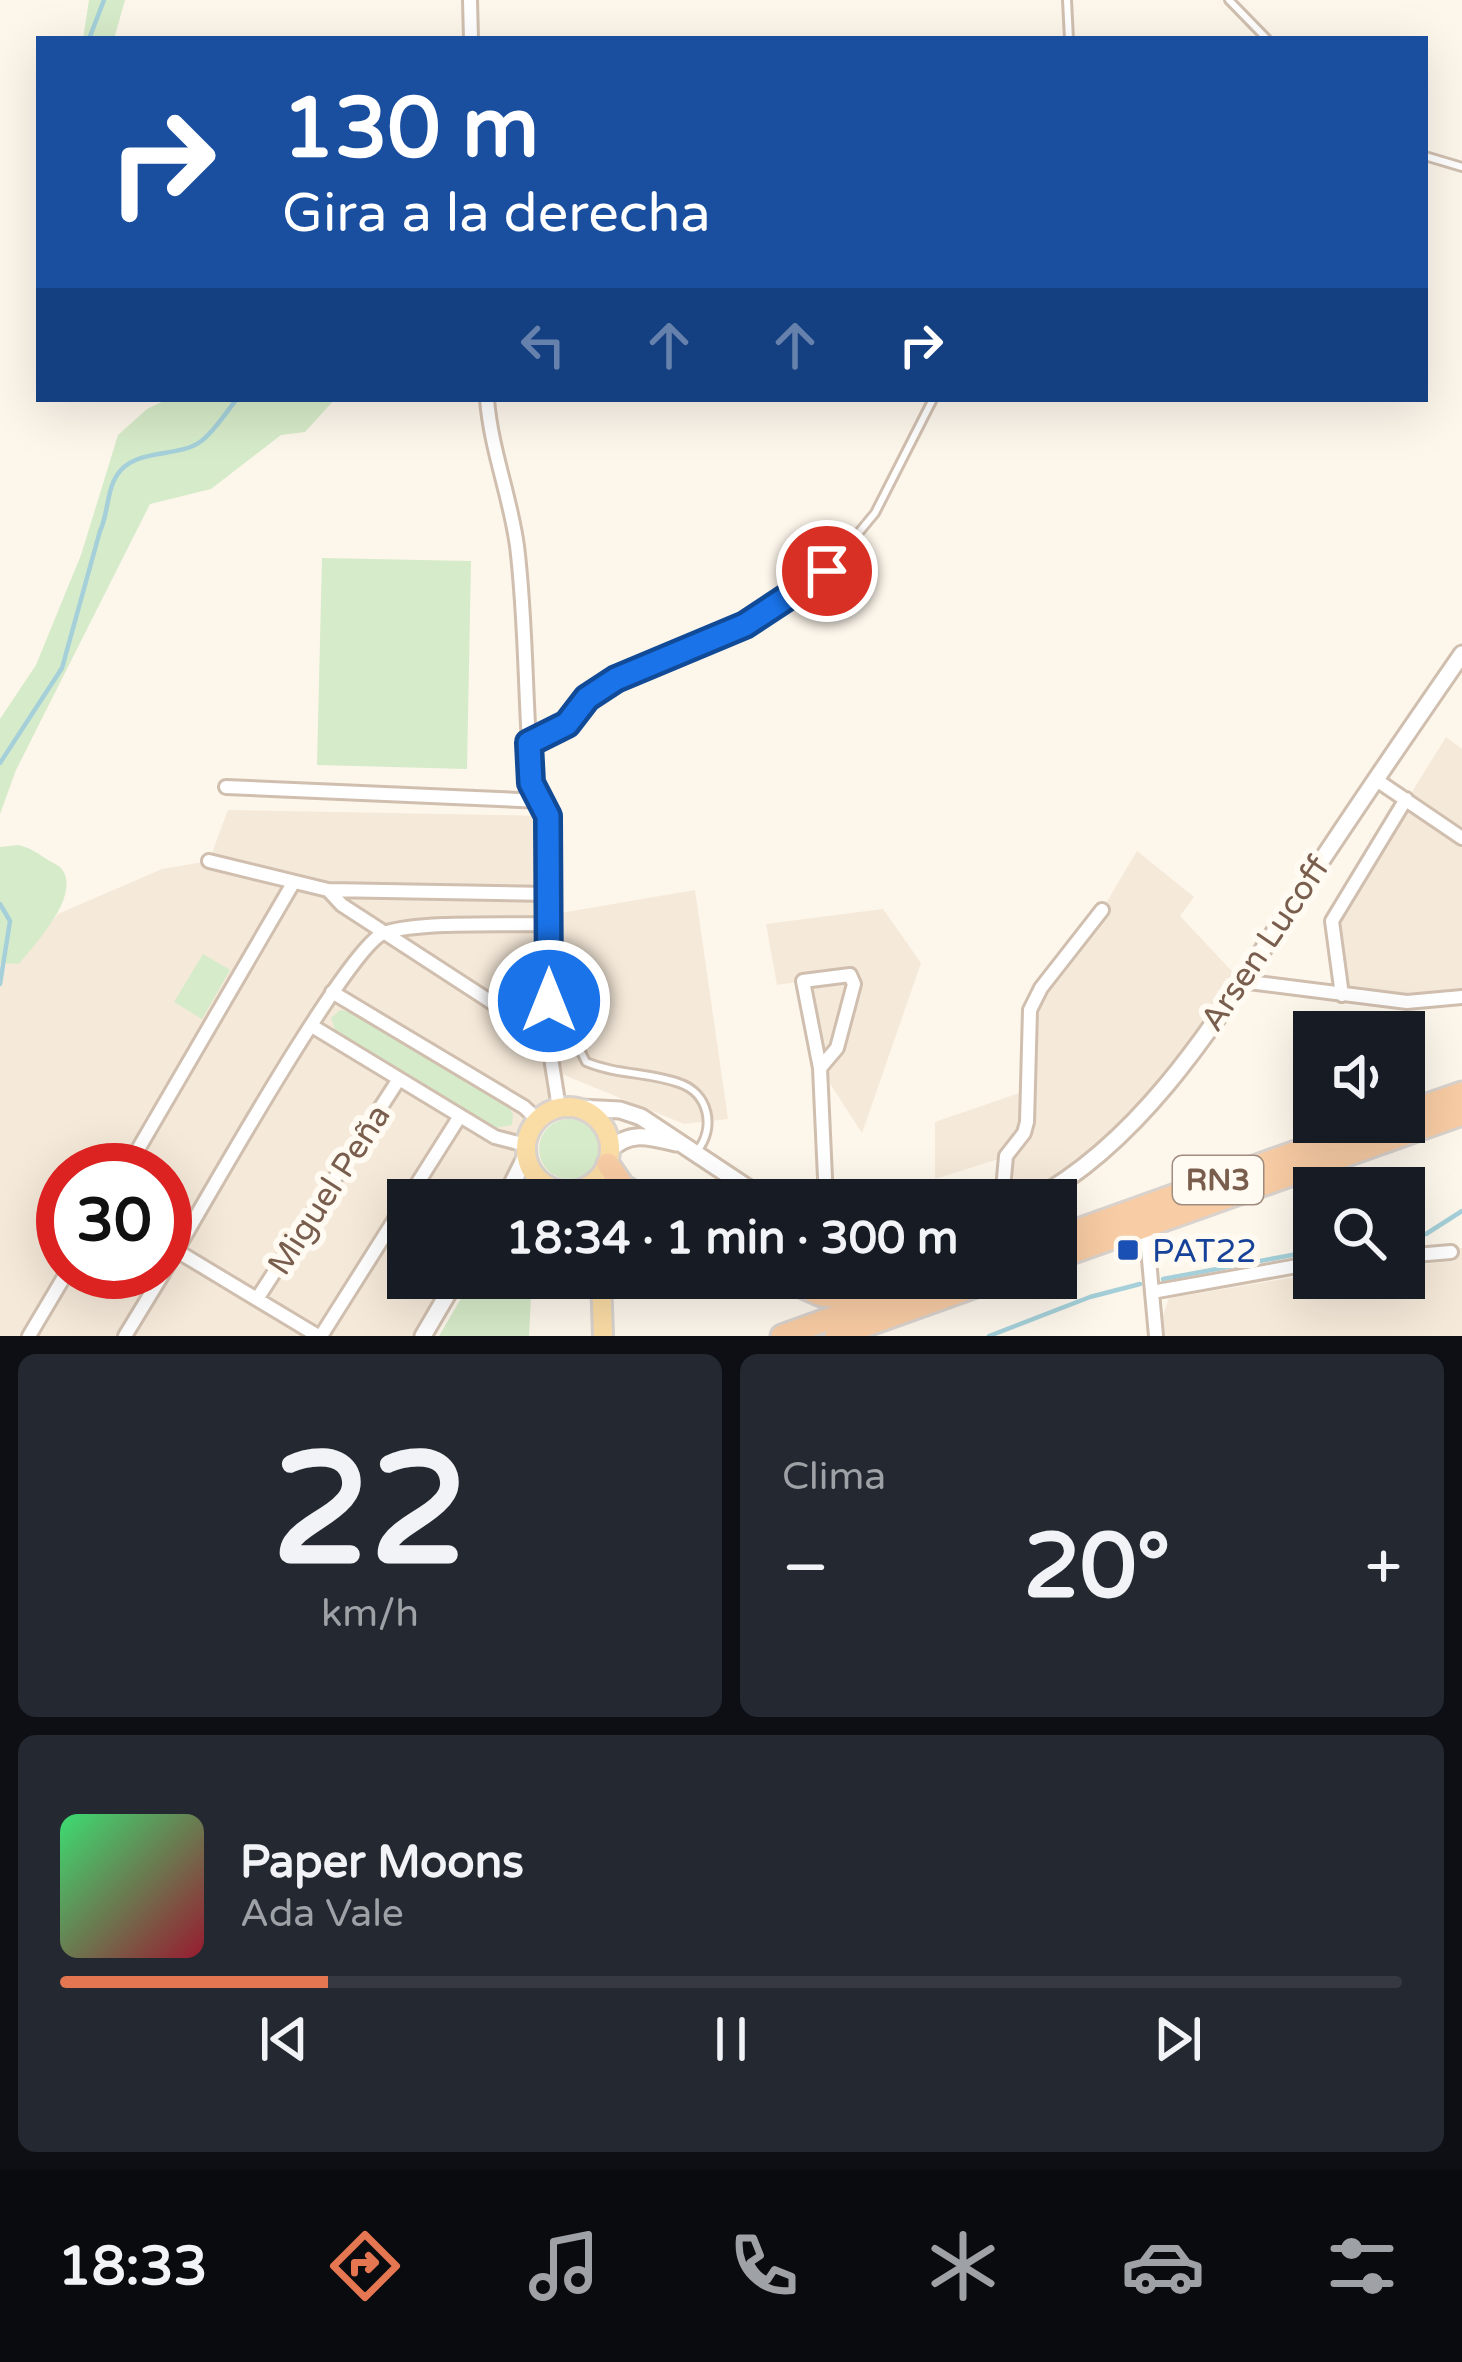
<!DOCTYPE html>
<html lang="es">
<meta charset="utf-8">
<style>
:root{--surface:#171b24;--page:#242831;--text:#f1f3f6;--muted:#9ea1a6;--line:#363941;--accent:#e57652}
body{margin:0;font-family:"Varela Round",sans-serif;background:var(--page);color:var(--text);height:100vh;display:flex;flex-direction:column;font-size:45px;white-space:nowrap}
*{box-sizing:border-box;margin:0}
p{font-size:39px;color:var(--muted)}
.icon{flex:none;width:66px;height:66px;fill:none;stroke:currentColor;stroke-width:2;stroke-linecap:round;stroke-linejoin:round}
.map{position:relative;height:1336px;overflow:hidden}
.drawer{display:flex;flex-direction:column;gap:18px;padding:18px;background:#0d0f14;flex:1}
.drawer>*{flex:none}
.top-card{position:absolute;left:36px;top:36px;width:1392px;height:366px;border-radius:0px;box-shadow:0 12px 48px #0002;background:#1a4fa0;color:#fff;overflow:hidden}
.controls{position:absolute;left:1293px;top:1011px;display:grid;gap:24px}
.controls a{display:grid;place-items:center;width:132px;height:132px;border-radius:0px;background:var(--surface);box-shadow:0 12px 48px #0002;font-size:60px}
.speed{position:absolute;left:36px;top:1143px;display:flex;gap:24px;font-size:60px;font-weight:700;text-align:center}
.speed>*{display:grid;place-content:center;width:156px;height:156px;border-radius:50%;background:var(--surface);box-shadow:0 12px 48px #0002;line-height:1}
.speed .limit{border:18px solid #d22;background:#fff;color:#111}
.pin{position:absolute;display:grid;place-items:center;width:102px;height:102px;color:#fff;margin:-51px;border:6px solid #fff;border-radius:50%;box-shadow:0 3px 12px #0007}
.me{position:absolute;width:132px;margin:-66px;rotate:0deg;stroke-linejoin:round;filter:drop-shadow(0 0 9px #0008)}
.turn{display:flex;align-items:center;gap:42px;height:252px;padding:0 48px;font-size:54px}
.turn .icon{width:156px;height:156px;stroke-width:2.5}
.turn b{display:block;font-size:84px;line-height:102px}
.lanes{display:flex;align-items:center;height:114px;padding:0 48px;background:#0003;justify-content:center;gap:60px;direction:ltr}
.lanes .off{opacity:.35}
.big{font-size:90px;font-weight:700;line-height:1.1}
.drawer .tile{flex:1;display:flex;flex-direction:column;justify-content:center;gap:18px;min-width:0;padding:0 42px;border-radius:18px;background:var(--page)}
.drawer .dial{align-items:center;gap:0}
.dial b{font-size:156px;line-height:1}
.song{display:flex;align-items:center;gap:36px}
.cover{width:144px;height:144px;border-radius:18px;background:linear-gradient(135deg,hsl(140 70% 55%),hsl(350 70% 35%))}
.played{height:12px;border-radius:6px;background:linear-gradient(90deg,var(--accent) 20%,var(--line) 20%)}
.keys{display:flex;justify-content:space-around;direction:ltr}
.heat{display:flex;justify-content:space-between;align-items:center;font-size:66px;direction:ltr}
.drawer .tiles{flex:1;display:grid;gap:18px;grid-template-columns:1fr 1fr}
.tile:last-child{grid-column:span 2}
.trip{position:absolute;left:387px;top:1179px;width:690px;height:120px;border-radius:0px;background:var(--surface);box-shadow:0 12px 48px #0002;font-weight:700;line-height:120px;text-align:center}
.dock{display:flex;height:192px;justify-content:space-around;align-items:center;background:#090b0e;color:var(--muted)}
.dock .icon{width:84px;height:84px}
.dock .on{color:var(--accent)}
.dock b{font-size:54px;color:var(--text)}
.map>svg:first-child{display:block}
</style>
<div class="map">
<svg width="1462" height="1336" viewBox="0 0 1462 1336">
<rect width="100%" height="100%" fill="#fdf6eb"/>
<path fill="#f5e9d9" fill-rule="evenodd" d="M1446,737L1462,749V997L1437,1001L1342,995L1332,921Z
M228,810L548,816L549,915L695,890L728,1119L684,1124L564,1075H552L559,1108L544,1114L532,1127L504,1200H408V1278H457L423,1336H0V963H19L58,914L162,869L209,861ZM63,1170H165V1272H63Z
M1137,851L1194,897L1180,916L1241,981L1150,1105L1033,1200H1002L1005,1157L935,1179V1122L1028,1090L1030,1010L1102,910Z
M883,909L921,963L862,1133L820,1068L802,981L777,985L766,924Z
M1457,1248H1462V1336H1156L1169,1298L1314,1274V1278H1404V1266L1455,1261Z"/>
<path fill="#d6ebc9" d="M89,0H125L114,39H83Z
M168,399H335L305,432L281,435L211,489L150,504L16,770L0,814V719L36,665L81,555L118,435L147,409Z
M322,558L471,561L467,769L317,765Z
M18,845C31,848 35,852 45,858C49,861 58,865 61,868C83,894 34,945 19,964L0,963V847Z
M203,954L230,970L202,1019L174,1002Z
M340,1010L350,1012L508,1106L513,1114L512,1125L495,1128L336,1032L331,1018Z
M539 1149a30 30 0 1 1 60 0a30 30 0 1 1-60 0Z
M473,1278H532L529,1336H439Z"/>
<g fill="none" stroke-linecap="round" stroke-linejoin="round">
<path stroke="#a5d0d9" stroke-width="4.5" d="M89,39L104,0
M0,763L62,668L100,531C109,513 106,486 121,470C140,449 179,457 200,442C214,432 226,412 237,399
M0,904L10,921L0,984
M1404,1236L1426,1234L1462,1211
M1163,1279L1314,1251
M989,1336L1090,1297L1140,1284"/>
<defs>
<path id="service" d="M1067,0L1069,39
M1229,0L1267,39
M1425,156L1462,167
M532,741L567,725L587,698L616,679L745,625L827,571L875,513L933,399
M552,1041L580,1050L586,1062C617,1075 649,1072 679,1083C709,1093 716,1128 697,1151"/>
<path id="minor" d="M470,0L471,39
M487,399C491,450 510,495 517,546C525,611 525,677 529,743L531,783L548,816V1039L559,1108
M1375,779L1462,838
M226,787L542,801
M209,861L328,890L548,894
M328,890L342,905L548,1039
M1241,981L1407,1002L1462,997
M332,992L524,1107L538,1120
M1342,995L1332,921L1406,799
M312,1026L495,1137L526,1145
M820,1068L837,1048L854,984L850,975L803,981L820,1068L826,1200
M126,1170L292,885
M1002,1200L1006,1156L1024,1133L1027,1122L1030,1010L1041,988L1102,910
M1146,1227L1156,1336
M177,1251L318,1336
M1404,1256L1451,1252
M165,1270C195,1220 348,945 384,933C421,921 507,925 549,924
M1152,1292L1314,1263
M257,1299L399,1079
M29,1336L67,1272
M125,1336L164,1272
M321,1336L460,1116"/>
<path id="tertiary" d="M579,1108L620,1110L641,1117L766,1200
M610,1150C630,1130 651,1137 676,1143
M504,1200L527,1154
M1033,1200C1153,1135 1228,1001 1302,890C1354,811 1408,732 1462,654
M423,1336L457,1278"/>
<path id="primary" d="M526 1149a42 42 0 1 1 84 0a42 42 0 1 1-84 0Z
M601,1278L603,1336"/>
<path id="trunk" d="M1404,1113L1462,1093
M608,1164L623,1186L645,1200
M1056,1238L1380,1122
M1056,1258L1462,1114
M783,1278L821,1295L869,1299
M782,1336L943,1278
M836,1336L998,1278"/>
</defs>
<use href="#service" stroke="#d0bfaf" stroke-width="12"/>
<use href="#minor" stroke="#d0bfaf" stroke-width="18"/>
<use href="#tertiary" stroke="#d0bfaf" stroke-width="21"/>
<use href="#primary" stroke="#d9d2cd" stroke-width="24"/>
<use href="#trunk" stroke="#d9d2cd" stroke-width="27"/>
<use href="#service" stroke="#fff" stroke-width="6"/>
<use href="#minor" stroke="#fff" stroke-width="12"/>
<use href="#tertiary" stroke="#fff" stroke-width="15"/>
<use href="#primary" stroke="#fadca5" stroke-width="18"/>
<use href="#trunk" stroke="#f8cca4" stroke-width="21"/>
</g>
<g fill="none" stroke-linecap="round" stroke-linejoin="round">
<defs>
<path id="route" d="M549,1001L548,816L531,783L529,743L567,724L587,698L616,679L745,625L827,571"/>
</defs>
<use href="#route" stroke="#114b97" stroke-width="30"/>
<use href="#route" stroke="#1a73e8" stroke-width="21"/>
</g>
<rect fill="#1a4fb4" stroke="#fffaf2" stroke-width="4.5" x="1116" y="1238" width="24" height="24" rx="6"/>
<g text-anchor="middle" stroke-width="12" stroke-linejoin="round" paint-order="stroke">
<rect fill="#fffaf2" stroke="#a18d7e" stroke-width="3" x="1173" y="1156" width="90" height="48" rx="9"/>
<g font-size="30" font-weight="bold" fill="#795e4d">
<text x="1218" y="1190">RN3</text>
</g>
<g font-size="33" fill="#795e4d" stroke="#fffaf2">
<text transform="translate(1264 943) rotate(-56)" y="12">Arsen Lucoff</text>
<text transform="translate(328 1189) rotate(-57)" y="12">Miguel Peña</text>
</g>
<g font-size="33" fill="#164399" stroke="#fffaf2" text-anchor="start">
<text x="1152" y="1262">PAT22</text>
</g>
</g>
</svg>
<div class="controls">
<a><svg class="icon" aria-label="sound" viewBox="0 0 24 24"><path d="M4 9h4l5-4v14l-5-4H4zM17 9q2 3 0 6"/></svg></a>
<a><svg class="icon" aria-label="search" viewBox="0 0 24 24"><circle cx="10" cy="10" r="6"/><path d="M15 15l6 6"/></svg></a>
</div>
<div class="speed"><div class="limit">30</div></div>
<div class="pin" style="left:827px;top:571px;background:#d93025"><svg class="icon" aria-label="arrive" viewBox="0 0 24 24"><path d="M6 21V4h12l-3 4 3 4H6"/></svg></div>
<svg class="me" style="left:549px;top:1001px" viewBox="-20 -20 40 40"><circle r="17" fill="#1a73e8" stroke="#fff" stroke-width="3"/><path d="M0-11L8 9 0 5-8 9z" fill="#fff"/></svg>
<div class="trip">18:34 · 1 min · 300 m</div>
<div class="top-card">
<div class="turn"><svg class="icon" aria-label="right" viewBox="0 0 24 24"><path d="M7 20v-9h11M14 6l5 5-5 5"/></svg><div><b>130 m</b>Gira a la derecha</div></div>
<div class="lanes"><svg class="icon off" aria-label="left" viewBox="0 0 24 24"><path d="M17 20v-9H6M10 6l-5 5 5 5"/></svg><svg class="icon off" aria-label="ahead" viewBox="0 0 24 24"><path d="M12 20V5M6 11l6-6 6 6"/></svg><svg class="icon off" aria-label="ahead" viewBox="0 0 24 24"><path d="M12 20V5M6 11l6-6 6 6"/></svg><svg class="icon" aria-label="right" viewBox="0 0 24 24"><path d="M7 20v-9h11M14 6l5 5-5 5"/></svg></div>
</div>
</div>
<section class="drawer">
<div class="tiles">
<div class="tile dial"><b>22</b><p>km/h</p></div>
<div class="tile"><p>Clima</p>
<div class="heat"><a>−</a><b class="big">20°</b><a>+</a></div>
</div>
<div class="tile">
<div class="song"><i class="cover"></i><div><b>Paper Moons</b><p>Ada Vale</p></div></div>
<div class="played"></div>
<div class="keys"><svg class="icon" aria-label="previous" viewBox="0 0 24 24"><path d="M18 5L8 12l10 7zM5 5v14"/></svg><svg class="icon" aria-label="pause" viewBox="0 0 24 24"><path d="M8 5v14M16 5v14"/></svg><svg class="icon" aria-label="next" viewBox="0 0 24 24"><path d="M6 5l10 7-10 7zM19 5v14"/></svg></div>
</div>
</div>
</section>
<nav class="dock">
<b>18:33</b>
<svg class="icon on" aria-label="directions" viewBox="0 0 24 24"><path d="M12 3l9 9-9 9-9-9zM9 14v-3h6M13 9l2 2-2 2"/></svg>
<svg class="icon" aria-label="music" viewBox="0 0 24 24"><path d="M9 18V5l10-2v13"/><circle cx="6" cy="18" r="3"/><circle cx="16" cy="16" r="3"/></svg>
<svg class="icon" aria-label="phone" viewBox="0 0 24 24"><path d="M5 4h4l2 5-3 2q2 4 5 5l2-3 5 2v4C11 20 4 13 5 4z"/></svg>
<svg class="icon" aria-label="climate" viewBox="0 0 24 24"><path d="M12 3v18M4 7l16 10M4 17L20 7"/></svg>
<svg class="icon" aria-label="car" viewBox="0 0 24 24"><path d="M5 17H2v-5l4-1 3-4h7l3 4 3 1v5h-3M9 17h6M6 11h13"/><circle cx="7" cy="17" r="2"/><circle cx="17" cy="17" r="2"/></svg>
<svg class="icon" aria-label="filters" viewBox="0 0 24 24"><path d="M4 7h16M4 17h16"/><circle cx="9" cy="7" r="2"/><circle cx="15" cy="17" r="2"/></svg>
</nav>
